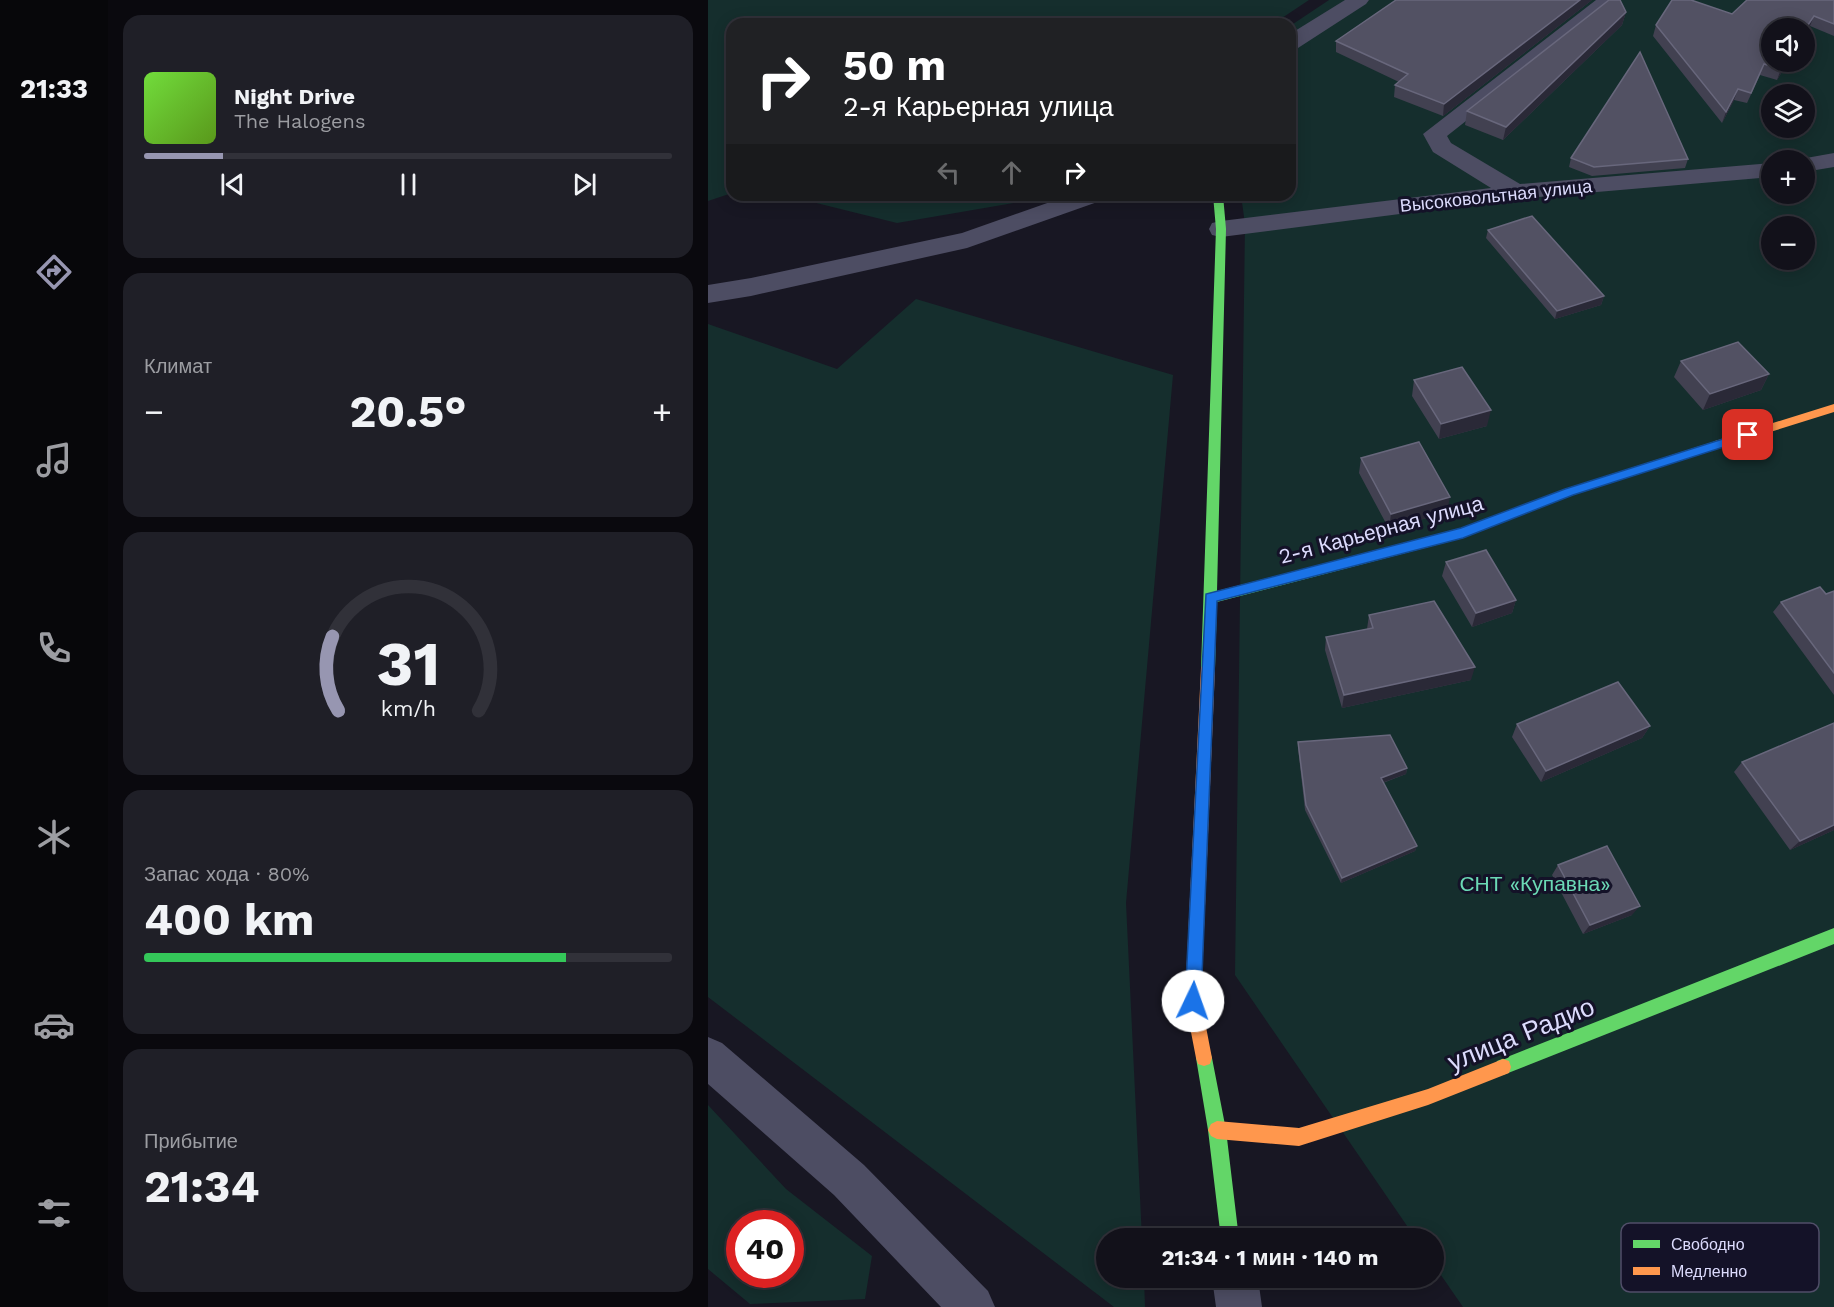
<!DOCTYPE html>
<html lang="ru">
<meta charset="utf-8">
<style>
:root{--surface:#12111a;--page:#1f1f27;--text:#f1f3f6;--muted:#9c9da2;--line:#313139;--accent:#9796b1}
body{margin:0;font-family:"Work Sans",sans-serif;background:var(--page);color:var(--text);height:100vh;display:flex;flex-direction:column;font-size:22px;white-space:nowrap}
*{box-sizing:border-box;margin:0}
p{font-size:20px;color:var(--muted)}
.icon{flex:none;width:33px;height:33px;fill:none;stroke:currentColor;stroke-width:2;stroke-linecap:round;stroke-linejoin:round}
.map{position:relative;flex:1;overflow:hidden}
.drawer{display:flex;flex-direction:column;gap:15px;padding:15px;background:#0a090e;width:600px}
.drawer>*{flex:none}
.hud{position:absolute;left:18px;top:18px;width:570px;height:183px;border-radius:18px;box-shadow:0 3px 15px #0003,0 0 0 2px var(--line);background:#202124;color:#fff;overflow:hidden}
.controls{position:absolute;left:1053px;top:18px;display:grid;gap:12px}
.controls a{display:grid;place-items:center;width:54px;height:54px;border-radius:50%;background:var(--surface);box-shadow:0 3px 15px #0003,0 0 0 2px var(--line);font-size:30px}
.speed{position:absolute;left:18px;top:1210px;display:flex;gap:12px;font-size:30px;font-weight:700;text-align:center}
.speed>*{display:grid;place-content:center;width:78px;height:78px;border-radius:50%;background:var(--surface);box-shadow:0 3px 15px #0003,0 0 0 2px var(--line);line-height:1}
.speed .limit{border:9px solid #d22;background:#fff;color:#111}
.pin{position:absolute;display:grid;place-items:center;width:51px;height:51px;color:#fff;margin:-26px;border-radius:12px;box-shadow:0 3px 9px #0006}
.me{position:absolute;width:66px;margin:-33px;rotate:3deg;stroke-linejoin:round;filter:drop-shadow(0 0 4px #0008)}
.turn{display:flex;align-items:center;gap:21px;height:126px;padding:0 18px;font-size:27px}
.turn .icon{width:78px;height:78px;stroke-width:2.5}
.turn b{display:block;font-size:42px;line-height:51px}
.lanes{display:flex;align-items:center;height:57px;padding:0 18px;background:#0003;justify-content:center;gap:30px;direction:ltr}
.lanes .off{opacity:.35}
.big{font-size:45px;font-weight:700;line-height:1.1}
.drawer .tile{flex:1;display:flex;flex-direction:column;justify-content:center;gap:9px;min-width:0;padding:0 21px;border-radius:18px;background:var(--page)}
.drawer .dial{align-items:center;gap:0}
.dial svg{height:156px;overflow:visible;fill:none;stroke:var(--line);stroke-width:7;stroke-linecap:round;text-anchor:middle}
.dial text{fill:var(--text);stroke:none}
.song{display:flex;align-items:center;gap:18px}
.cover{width:72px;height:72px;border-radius:9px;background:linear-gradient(135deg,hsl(100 70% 55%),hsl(90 70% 35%))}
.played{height:6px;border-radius:3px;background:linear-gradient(90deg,var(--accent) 15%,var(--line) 15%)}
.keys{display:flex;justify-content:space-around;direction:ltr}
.heat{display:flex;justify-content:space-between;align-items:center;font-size:33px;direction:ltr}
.charge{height:9px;border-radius:4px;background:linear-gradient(90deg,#34c759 80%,var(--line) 0)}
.trip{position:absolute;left:388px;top:1228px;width:348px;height:60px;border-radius:30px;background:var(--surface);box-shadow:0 3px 15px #0003,0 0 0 2px var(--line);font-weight:700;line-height:60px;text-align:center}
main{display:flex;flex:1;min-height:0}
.tab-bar{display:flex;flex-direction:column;width:108px;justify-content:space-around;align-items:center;background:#07070a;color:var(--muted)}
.tab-bar .icon{width:42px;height:42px}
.tab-bar .active{color:var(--accent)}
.tab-bar b{font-size:27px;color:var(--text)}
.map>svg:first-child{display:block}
</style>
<main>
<nav class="tab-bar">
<b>21:33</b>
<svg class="icon active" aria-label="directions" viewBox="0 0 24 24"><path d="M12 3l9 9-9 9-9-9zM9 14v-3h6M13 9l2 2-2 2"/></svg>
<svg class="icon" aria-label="music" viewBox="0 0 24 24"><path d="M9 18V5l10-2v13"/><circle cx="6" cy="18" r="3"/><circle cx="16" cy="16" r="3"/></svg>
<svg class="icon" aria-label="phone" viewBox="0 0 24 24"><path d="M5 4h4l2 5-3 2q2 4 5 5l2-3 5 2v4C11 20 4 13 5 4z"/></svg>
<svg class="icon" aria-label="climate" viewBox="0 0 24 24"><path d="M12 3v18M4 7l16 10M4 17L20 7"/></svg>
<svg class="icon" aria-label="car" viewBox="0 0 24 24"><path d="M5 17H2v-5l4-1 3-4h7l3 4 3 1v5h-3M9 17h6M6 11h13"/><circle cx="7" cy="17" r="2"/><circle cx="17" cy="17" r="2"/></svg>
<svg class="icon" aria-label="filters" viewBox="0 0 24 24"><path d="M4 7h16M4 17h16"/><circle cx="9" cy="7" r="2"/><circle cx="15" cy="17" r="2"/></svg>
</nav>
<section class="drawer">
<div class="tile">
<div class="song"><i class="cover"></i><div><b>Night Drive</b><p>The Halogens</p></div></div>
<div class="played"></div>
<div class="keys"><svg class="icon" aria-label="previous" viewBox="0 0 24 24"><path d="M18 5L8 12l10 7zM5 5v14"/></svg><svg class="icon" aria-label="pause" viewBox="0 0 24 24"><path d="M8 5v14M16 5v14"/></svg><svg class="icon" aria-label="next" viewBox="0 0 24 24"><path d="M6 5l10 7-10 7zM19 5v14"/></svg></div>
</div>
<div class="tile"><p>Климат</p>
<div class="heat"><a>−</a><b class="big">20.5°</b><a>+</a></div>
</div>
<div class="tile dial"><svg viewBox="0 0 100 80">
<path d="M14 69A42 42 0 1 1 86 69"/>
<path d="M14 69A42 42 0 0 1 11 31" stroke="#9796b1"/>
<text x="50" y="56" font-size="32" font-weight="700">31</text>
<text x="50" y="72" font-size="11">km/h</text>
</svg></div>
<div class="tile"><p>Запас хода · 80%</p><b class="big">400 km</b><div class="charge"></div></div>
<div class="tile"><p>Прибытие</p><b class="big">21:34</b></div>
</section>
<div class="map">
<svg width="1126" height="1307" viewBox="0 0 1126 1307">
<rect width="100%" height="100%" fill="#181723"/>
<path fill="#152e2d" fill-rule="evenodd" d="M0,0H601L565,24H24V193L0,201Z
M621,0H1126V1307H755L726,1265V1239H708L527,975L537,224L533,195H582V26ZM1064,28H1096V62H1064ZM1064,94H1096V128H1064ZM1064,160H1096V194H1064ZM1064,226H1096V260H1064Z
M76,195H353L189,223Z
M208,299L465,375L418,903L434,1239H399V1278H436L437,1307H406L0,997V324L129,369Z
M0,1105L78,1189L164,1256L157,1299L42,1304L0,1269ZM32,1224H82V1275H32Z"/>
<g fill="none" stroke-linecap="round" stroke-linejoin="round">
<path fill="#4d4d63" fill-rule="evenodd" d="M637,0H661L658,4L590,48L582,49V34Z
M888,0H911L739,136L743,143L812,184L1064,163V177L808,199L513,237L504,235L501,229L504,223L513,221L783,188L725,152L715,134Z
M1126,153V167L1096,172V160H1087Z
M362,195H398L395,200L259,248L43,296L0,303V285L43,278L254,233Z
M0,1037L14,1043L156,1165L280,1291L287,1307H233L126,1195L0,1084Z
M504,1278H550L554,1307H508Z"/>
<path fill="#63d668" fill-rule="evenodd" d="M505,195H515L518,229L509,591L753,529L857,489L1011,440L1017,444L1015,447L865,495L755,538L509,602L507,668L505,672L500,674L495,672L493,668L508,229Z
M1126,928V944L795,1075L789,1073L787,1067L789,1061Z
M496,1050L502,1052L504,1058L518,1130L531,1239H513L500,1130L488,1058L490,1052Z"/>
<path fill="#ff974d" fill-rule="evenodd" d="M1126,404V412L1011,448L1005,444L1007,441Z
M500,662L505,664L507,668L493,1001L504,1058L502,1064L496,1066L490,1064L488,1058L477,1001L493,668L495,664Z
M795,1059L801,1061L803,1067L801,1073L720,1105L591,1146L509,1139L503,1136L500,1130L503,1124L509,1121L591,1128L720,1089Z"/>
</g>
<path fill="#424151" d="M884,0L735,116L686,97L687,85L691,82L628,52V41Z
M1126,0V36L1102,26L1096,35V28L1064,62H1080L1069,80L1052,75L1039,103L1026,100L1014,123L945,36L948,25Z
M918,12L914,25L795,140L757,125L759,111Z
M863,158L980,159L977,168L884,176L861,167Z
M780,230L896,296L893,305L847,319L778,238Z
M973,361L1061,374L1053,390L995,410L966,377Z
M706,380L779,426L731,439L704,396Z
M653,458L739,512L681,529L651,473Z
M738,562L808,600L804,613L764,627L734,576Z
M1126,591V695L1065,612L1073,602L1118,594Z
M661,615L763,680L634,708L617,650L618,637L659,629Z
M1126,723V830L1082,850L1026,772L1034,762Z
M809,724L942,726L934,738L833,782L804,737Z
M590,742L699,768L698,774L675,783L709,846L707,851L633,883L597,810L590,748Z
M850,865L924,915L875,934L844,875Z"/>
<path fill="#2a2937" d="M872,0H884L735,116L736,104Z
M918,12L914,25L795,140L798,127Z
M1106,16L1102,26L1096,35V31Z
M1078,62H1080L1069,80L1073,69Z
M1030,89L1026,100L1014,123L1018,112Z
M896,296L893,305L847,319L849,311Z
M1061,374L1053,390L995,410L1002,394Z
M783,410L779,426L731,439L733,424Z
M742,497L739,512L681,529L683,514Z
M808,600L804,613L764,627L768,613Z
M767,667L763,680L634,708L636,695Z
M942,726L934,738L833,782L838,771Z
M699,768L698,774L671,784L673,778Z
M1126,825V830L1082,850L1092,841Z
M709,846L707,851L633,883L634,878Z
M932,906L924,915L875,934L882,925Z"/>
<path fill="#525163" stroke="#68677c" stroke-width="1.5" d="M688,0H872L736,104L687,85L700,74L628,41Z
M901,0H912L918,12L798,127L759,111Z
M964,0H983L1024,14L1039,0H1126V24L1106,16L1096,31V28H1064V62H1078L1073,69L1056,64L1043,93L1030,89L1018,112L948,25Z
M932,52L980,159L886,167L863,158Z
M824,216L896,296L849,311L780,230Z
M1030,342L1061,374L1002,394L973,361Z
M754,367L783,410L733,424L706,380Z
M711,442L742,497L683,514L653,458Z
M778,550L808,600L768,613L738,562Z
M1112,587L1118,594L1126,591V673L1073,602Z
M726,601L767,667L636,695L618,637L665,628L661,615Z
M910,682L942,726L838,771L809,724Z
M1126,723V825L1092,841L1034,762Z
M682,735L699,768L673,778L709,846L634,878L598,805L590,742Z
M899,846L932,906L882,925L850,865Z"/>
<path fill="#1a73e8" stroke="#114b97" stroke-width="1.5" d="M1040,431L1044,432V438L865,495L755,538L509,601L493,1001L491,1007L485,1010L479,1007L477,1001L498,594L753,528L857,489Z"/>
<g text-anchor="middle" stroke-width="6" stroke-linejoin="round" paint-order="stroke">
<g font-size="18" fill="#dcdbfd" stroke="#141228">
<text transform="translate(788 196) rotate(-6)" y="6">Высоковольтная улица</text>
</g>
<g font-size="21" fill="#dcdbfd" stroke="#141228">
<text transform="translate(673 530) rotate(-15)" y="7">2-я Карьерная улица</text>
</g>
<g font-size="21" fill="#6bd9b5" stroke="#141228">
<text x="827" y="891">СНТ «Купавна»</text>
</g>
<g font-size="26" fill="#dcdbfd" stroke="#141228">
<text transform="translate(813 1034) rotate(-22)" y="9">улица Радио</text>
</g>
</g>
<rect x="913" y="1223" width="198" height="69" rx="9" fill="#141228" stroke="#504e68" stroke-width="1.5"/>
<rect x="925" y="1240" width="27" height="8" fill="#63d668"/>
<rect x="925" y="1267" width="27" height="8" fill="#ff974d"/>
<g font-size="16" fill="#dcdbfd">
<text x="963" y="1250">Свободно</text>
<text x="963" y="1277">Медленно</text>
</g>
</svg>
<div class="controls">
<a><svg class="icon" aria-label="sound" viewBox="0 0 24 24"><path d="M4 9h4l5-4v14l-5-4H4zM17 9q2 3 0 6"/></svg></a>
<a><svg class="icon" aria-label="layers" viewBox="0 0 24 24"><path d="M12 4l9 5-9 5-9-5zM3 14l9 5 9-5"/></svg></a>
<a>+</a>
<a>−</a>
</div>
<div class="speed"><div class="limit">40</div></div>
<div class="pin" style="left:1040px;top:435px;background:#d93025"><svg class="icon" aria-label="arrive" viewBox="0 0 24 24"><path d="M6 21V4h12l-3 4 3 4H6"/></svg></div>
<svg class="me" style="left:485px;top:1001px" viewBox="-20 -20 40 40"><circle r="19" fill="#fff"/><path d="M0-13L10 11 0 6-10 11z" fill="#1a73e8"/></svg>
<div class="trip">21:34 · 1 мин · 140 m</div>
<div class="hud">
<div class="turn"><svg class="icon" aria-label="right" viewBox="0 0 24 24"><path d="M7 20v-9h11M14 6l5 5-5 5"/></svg><div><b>50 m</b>2-я Карьерная улица</div></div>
<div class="lanes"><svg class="icon off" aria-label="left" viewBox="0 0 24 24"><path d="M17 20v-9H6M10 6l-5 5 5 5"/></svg><svg class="icon off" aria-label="ahead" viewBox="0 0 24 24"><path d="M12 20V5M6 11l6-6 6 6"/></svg><svg class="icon" aria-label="right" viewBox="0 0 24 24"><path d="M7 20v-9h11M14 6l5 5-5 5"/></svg></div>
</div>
</div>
</main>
